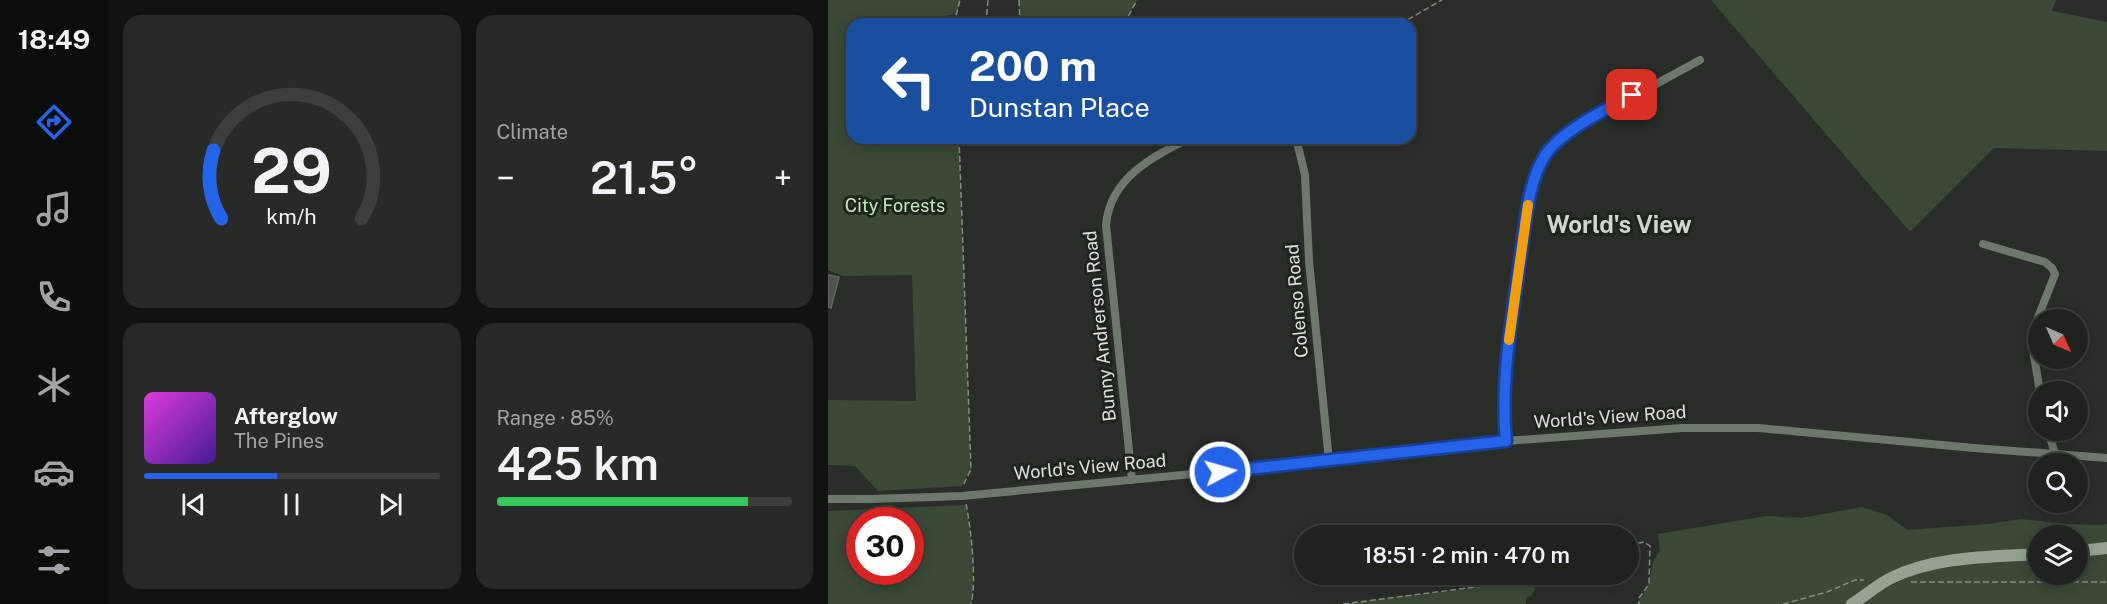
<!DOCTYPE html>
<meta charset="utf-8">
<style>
:root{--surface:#1f231e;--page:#272b27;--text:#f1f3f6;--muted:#a1a4a4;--line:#3c403c;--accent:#2563eb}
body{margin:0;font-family:"Public Sans",sans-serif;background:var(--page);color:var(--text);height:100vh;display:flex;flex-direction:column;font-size:22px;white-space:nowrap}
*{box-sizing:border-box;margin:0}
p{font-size:20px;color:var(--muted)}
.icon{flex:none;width:33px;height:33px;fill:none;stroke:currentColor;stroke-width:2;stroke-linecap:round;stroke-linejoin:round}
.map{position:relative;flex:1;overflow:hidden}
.details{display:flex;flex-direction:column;gap:15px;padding:15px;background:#111310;width:720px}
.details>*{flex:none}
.guide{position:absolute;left:18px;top:18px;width:570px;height:126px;border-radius:18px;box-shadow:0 3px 15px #0003,0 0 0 2px var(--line);background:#1a4fa0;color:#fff;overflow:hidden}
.needle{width:39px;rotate:135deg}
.fabs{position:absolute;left:1200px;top:309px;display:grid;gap:12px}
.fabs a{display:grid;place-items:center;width:60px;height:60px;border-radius:50%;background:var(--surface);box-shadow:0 3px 15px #0003,0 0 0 2px var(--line);font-size:30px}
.speed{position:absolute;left:18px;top:507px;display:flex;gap:12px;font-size:30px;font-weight:700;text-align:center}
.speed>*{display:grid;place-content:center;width:78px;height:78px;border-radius:50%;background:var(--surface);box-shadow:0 3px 15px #0003,0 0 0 2px var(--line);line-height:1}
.speed .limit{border:9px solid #d22;background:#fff;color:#111}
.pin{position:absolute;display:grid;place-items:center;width:51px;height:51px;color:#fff;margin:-26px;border-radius:12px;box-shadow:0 3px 9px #0006}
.me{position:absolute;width:66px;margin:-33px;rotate:84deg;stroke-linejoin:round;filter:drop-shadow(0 0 4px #0008)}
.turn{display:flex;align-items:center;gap:21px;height:126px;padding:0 24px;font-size:27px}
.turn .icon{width:78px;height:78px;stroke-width:2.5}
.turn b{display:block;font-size:42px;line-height:51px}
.big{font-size:45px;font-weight:600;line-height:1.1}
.details .tile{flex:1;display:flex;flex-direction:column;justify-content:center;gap:9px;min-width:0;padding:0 21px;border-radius:18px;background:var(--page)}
.details .dial{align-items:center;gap:0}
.dial svg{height:156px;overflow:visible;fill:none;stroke:var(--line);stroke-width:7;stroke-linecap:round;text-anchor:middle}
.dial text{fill:var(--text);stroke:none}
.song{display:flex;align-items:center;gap:18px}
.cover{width:72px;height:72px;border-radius:9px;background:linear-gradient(135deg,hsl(300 70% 55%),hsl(260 70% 35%))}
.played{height:6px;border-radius:3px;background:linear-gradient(90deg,var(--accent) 45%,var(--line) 45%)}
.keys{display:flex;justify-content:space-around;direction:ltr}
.heat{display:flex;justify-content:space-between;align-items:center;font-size:33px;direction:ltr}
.charge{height:9px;border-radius:4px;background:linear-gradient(90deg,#34c759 85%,var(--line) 0)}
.details .tiles{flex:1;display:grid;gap:15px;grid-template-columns:repeat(2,1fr)}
.trip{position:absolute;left:466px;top:525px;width:345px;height:60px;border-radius:30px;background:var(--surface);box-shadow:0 3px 15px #0003,0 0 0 2px var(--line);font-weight:600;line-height:60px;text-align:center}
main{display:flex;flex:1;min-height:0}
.tab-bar{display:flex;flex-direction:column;width:108px;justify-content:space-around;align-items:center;background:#0c0e0c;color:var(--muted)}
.tab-bar .icon{width:42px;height:42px}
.tab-bar .active{color:var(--accent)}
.tab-bar b{font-size:27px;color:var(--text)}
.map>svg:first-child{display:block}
</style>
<main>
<nav class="tab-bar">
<b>18:49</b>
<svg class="icon active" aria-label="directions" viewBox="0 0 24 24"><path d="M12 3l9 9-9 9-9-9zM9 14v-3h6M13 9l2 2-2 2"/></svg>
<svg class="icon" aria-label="music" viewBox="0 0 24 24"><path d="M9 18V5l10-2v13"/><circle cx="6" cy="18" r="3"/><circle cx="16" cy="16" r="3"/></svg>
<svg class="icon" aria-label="phone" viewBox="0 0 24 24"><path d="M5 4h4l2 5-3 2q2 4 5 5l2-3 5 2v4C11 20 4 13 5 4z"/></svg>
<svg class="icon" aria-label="climate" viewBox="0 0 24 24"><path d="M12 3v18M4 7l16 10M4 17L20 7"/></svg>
<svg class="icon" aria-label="car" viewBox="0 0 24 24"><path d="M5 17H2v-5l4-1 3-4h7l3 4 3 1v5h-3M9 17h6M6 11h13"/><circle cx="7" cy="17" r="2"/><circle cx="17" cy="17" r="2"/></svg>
<svg class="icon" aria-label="filters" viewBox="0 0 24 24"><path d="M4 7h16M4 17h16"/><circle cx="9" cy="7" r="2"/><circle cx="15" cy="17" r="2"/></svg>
</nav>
<section class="details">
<div class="tiles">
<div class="tile dial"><svg viewBox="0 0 100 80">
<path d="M14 69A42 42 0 1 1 86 69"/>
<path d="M14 69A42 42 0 0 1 10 34" stroke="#2563eb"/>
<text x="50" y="56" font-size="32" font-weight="700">29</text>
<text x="50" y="72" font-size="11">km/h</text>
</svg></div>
<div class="tile"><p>Climate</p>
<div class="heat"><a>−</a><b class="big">21.5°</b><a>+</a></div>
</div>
<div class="tile">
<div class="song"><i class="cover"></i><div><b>Afterglow</b><p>The Pines</p></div></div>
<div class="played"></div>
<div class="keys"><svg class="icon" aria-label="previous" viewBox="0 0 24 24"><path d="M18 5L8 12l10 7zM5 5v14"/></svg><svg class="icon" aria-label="pause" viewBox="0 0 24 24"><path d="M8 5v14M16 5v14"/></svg><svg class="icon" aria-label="next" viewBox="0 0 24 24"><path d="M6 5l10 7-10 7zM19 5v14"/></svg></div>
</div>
<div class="tile"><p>Range · 85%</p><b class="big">425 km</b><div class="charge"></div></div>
</div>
</section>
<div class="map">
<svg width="1279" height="604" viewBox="0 0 1279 604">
<rect width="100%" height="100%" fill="#292f28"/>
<path fill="#3a4a37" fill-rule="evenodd" d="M0,0H132L129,14L116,16L117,24H24V138H131L143,469L134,486L50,491L27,466L0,465V400L88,401L84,275L15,276L0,270Z
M191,0H309L301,15L284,24H192Z
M883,0H1228L1224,11L1279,22V151L1166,148L1082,232Z
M138,505C145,536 146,571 144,604H0V511ZM32,520H82V572H32Z
M1034,507L1059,515L1079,530L1160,524L1193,519L1239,524L1272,525L1279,524V604H811C811,595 819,591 821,583C826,565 820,568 832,551L830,534L938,516L974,518ZM1210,536H1250V574H1210Z
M701,578L707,589L703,596L698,598V604H515L634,589Z"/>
<path fill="#4e544c" stroke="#616860" stroke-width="1.5" d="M0,275L11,277L3,308L0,307Z"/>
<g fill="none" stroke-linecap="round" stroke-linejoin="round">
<path stroke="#858a84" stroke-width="1.5" stroke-dasharray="6 3" stroke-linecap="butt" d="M191,0L192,24
M126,24L132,0
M158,24L160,0
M284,24L301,15L309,0
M572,24L614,0
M131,138L143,469L135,486
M138,504C143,528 149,582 143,604
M801,545L816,542L822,546L821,584L811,598V604
M1083,582H1279
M515,604L663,585L715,574
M955,604L999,592L1027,580H1036"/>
<path stroke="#6f786d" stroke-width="8" d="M468,138L477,175L481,261L501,461
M1155,244L1217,262L1224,268L1227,274L1207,325L1205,350L1212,392
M1220,430L1227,454
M678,441L676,416L682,326L701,200L713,161L726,145L755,124L872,60
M304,480L278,225C282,178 324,157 362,138
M0,499H44L134,496L501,461L678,441L854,428H930L1146,448L1279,458"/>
<path stroke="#94a391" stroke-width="12" d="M1250,551L1279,548
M1024,604C1037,596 1049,585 1063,578C1108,556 1162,557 1210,554"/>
</g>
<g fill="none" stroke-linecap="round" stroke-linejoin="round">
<defs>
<path id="route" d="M392,472L678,441C672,381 684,320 692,260C697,228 699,182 718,154C735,130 777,110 804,95"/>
</defs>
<use href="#route" stroke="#184099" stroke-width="15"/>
<use href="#route" stroke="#2563eb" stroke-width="10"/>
<path stroke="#f59e0b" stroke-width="10" d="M681,340L700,205"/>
</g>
<g text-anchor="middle" stroke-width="6" stroke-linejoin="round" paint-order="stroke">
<g font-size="18" fill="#c2ebbc" stroke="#1f251e">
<text x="67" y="212">City Forests</text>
</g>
<g font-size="18" fill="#dde1dc" stroke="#1f251e">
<text transform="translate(469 301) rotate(-95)" y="6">Colenso Road</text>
<text transform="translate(272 326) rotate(-96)" y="6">Bunny Andrerson Road</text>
<text transform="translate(782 417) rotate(-4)" y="6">World's View Road</text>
<text transform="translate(262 467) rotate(-5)" y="6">World's View Road</text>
</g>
<g font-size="24" font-weight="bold" fill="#d0d8ce" stroke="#1f251e">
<text x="791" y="233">World's View</text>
</g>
</g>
</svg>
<div class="fabs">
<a><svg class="needle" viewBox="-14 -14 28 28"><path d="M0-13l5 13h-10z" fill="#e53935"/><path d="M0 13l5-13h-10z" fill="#a1a4a4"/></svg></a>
<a><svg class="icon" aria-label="sound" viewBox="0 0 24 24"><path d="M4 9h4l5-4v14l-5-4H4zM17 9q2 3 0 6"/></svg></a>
<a><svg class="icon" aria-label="search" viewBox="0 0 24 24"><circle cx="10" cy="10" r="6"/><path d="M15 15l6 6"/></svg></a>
<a><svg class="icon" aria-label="layers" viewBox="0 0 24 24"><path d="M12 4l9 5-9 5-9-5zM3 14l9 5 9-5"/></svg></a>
</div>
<div class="speed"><div class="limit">30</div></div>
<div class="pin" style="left:804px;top:95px;background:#d93025"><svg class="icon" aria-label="arrive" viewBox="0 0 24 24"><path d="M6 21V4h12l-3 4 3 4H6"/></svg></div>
<svg class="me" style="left:392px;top:472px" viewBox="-20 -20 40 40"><circle r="17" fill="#2563eb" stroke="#fff" stroke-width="3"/><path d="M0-11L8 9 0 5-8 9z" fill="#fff"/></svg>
<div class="trip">18:51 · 2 min · 470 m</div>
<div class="guide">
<div class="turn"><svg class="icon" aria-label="left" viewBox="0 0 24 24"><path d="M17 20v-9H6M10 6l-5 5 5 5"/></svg><div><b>200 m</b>Dunstan Place</div></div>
</div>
</div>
</main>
